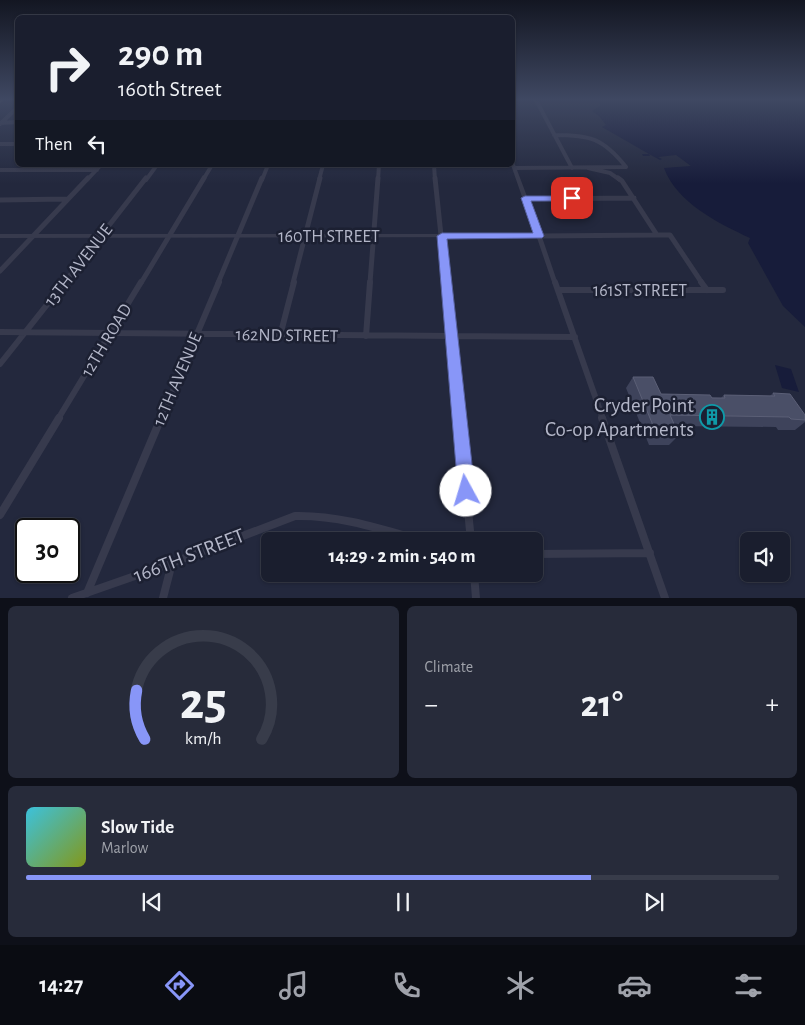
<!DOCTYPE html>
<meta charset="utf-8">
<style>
:root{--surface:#1a1e2e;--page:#272b3a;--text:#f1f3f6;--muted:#9fa2aa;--line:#383c4a;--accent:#8896f8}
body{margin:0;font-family:"Alegreya Sans",sans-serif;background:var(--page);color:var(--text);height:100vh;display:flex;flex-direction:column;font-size:19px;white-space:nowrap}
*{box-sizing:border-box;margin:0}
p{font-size:16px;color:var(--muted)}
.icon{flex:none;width:28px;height:28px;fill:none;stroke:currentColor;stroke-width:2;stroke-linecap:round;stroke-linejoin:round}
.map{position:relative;height:598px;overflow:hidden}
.panel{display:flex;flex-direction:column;gap:8px;padding:8px;background:#0e1019;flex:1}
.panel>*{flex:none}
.top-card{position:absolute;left:15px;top:15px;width:500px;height:152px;border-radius:8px;box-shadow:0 1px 4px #0004,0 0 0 1px var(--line);background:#1a1e2e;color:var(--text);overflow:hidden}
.buttons{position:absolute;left:740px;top:532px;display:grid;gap:10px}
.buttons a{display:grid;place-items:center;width:50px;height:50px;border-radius:8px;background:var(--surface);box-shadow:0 1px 4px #0004,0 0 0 1px var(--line);font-size:25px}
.speed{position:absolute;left:15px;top:518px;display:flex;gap:10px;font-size:25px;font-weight:700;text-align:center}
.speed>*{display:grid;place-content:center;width:65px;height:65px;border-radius:50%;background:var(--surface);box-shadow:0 1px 4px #0004,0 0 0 1px var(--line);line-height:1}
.speed .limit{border:2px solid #111;border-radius:8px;background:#fff;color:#111}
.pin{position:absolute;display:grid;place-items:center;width:42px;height:42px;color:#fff;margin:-21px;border-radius:10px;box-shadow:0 2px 8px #0006}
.me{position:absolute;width:55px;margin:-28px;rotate:354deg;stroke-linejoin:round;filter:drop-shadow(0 0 4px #0008)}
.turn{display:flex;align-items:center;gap:18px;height:105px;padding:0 20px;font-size:22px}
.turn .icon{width:65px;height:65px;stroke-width:2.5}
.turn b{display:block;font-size:35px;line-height:42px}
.then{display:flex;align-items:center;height:48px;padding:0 20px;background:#0003;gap:10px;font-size:19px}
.big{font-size:38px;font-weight:600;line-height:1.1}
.panel .card{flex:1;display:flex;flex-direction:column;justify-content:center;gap:8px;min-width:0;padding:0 18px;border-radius:8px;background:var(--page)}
.panel .dial{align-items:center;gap:0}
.dial svg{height:130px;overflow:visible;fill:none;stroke:var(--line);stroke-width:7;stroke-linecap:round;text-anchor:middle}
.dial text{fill:var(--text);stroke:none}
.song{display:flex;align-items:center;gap:15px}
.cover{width:60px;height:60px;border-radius:8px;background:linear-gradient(135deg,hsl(190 70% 55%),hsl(70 70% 35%))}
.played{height:5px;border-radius:2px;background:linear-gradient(90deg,var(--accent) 75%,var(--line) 75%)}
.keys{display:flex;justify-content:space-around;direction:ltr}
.heat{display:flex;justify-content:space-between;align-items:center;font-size:28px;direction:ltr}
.panel .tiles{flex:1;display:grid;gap:8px;grid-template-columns:1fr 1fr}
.card:last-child{grid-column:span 2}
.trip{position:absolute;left:261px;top:532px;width:282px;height:50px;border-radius:8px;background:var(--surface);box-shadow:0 1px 4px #0004,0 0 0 1px var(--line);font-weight:600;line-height:50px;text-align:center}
.menu{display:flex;height:80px;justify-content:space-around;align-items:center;background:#0a0c12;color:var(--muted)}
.menu .icon{width:35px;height:35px}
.menu .on{color:var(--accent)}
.menu b{font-size:22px;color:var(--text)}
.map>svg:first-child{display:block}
</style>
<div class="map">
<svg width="805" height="598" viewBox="0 0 805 598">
<rect width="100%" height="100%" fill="#23283d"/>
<path fill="#171c3a" d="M601,100H805V327L783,306L748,243L750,238C718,223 677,203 664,168L691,166L676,155L658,157L662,159L660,160L649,154L650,156H643L642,154H649L602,127L606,125L599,116L592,111L600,106Z
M775,365L791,369L799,392L782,388Z"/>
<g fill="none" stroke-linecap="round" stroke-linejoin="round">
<path stroke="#373a4d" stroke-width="4" d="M536,100L572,168
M0,123L18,122
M0,124L18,107
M554,135C590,135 603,138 626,167
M0,144H18
M434,165L435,180
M515,168L626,167
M588,168L610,173L620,180
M0,170H97
M87,180L101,165
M146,180L157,165
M203,180L212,165
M262,180L268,165
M319,180L323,165
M378,180L379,165"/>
<path stroke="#373a4d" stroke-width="5" d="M435,178L446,283
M618,178L622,181L657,235H670L702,283
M525,199L634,198
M0,200L68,199
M0,271L88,178
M64,283L146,178
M141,283L204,178
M218,283L262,178
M293,283L320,178
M370,283L378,178
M555,283L539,236L657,235"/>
<path stroke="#373a4d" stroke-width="6" d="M445,282L459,419
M555,282L603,419
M701,282L707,290
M558,290H723
M0,332L575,337
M280,336L294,282
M366,336L370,282
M0,364L65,282
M58,419L141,282
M161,419L219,282"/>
<path stroke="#373a4d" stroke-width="8" d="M459,418L471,541
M602,418L665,598
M0,515L59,418
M535,554L650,553
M474,574L476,598
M87,593L161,418
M72,598L172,563L295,516C339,515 381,529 423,541
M163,598L172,563"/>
<path fill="#373a4d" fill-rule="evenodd" d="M512,161L514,162L542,236L541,237L0,238V234H535L511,165H512Z"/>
<path fill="#736f54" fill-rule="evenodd" d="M0,100H4L0,103Z"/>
</g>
<path fill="#3e435b" d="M633,377L661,394L721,398L724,395L770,396L773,393L805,415V422L795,430H778L776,427L675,426L679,435L669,445H649L626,388Z"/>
<path fill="#4a4f67" stroke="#5b5f76" d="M633,377H653L661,394L710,395L712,398H725L724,395L775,396L773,393L790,394L805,415V420L791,419L789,417L670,415L679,435H657Z"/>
<linearGradient id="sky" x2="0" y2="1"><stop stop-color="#131622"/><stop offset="0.54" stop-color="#3f4862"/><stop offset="1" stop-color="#3f4862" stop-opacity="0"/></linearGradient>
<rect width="805" height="184" fill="url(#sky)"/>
<path fill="#8896f8" stroke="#5862a1" d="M525,196H572L576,198L572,201H531L544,236L542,238L447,239L475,491L472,496L466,499L461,496L458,491L437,236L442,233H533L521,198Z"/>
<defs>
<symbol id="building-ring" viewBox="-11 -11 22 22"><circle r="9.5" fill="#1c2032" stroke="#0f9aa8" stroke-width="1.5"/><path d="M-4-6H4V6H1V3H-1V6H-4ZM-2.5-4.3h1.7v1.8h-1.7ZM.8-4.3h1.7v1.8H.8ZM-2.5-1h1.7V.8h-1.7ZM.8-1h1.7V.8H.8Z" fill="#0f9aa8"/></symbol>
</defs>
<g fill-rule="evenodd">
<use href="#building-ring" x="698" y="403" width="28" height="28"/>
</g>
<g text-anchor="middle" stroke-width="5" stroke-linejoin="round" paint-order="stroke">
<g font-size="18" fill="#b3b6c8" stroke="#1c2032">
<text x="329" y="242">160TH STREET</text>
<text transform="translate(78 265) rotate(-52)" y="6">13TH AVENUE</text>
<text x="640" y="296">161ST STREET</text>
<text transform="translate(287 335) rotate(1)" y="6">162ND STREET</text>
<text transform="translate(106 340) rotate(-59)" y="6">12TH ROAD</text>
<text transform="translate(177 379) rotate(-67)" y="6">12TH AVENUE</text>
</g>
<g font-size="21" fill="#b3b6c8" stroke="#1c2032" text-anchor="end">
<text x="694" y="412">Cryder Point<tspan x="694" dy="24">Co-op Apartments</tspan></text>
</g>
<g font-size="21" fill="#b3b6c8" stroke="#1c2032">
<text transform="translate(189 555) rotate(-21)" y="7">166TH STREET</text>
</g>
</g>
</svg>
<div class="buttons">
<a><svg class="icon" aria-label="sound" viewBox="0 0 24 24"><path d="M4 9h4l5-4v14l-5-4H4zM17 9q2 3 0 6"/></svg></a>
</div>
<div class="speed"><div class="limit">30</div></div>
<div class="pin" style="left:572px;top:198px;background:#d93025"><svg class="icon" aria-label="arrive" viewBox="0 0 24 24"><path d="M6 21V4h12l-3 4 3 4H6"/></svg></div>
<svg class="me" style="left:466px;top:491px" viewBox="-20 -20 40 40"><circle r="19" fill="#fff"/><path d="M0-13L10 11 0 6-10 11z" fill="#8896f8"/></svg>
<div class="trip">14:29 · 2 min · 540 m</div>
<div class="top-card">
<div class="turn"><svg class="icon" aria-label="right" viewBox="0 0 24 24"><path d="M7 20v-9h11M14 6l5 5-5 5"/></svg><div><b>290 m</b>160th Street</div></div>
<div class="then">Then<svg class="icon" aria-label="left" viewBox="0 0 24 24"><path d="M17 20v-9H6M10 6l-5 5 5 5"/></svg></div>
</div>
</div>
<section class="panel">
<div class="tiles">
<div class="card dial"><svg viewBox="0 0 100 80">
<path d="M14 69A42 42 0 1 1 86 69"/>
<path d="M14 69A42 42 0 0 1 9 39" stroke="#8896f8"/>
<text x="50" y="56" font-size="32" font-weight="700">25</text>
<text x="50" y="72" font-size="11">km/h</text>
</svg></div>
<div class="card"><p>Climate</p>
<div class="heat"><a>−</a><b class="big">21°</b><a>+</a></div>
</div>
<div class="card">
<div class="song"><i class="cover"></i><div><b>Slow Tide</b><p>Marlow</p></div></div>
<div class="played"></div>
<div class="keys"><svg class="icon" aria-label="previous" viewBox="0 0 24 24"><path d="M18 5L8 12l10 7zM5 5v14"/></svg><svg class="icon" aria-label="pause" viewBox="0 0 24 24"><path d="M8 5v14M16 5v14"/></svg><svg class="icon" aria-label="next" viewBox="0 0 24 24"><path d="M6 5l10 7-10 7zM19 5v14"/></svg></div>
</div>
</div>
</section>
<nav class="menu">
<b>14:27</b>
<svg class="icon on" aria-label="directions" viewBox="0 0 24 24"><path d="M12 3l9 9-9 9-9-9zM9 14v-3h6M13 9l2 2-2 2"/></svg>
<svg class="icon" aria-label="music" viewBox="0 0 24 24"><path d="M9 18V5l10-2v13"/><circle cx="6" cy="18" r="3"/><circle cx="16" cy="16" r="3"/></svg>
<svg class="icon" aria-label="phone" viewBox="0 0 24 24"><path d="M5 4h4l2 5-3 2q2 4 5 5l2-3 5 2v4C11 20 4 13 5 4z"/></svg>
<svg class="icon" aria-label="climate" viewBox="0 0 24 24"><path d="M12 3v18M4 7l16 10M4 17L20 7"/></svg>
<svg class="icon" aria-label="car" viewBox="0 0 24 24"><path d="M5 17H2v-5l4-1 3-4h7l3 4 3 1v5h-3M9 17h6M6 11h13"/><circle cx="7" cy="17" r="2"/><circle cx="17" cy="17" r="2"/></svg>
<svg class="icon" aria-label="filters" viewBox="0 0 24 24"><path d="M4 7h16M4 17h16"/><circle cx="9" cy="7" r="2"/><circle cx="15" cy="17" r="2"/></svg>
</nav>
